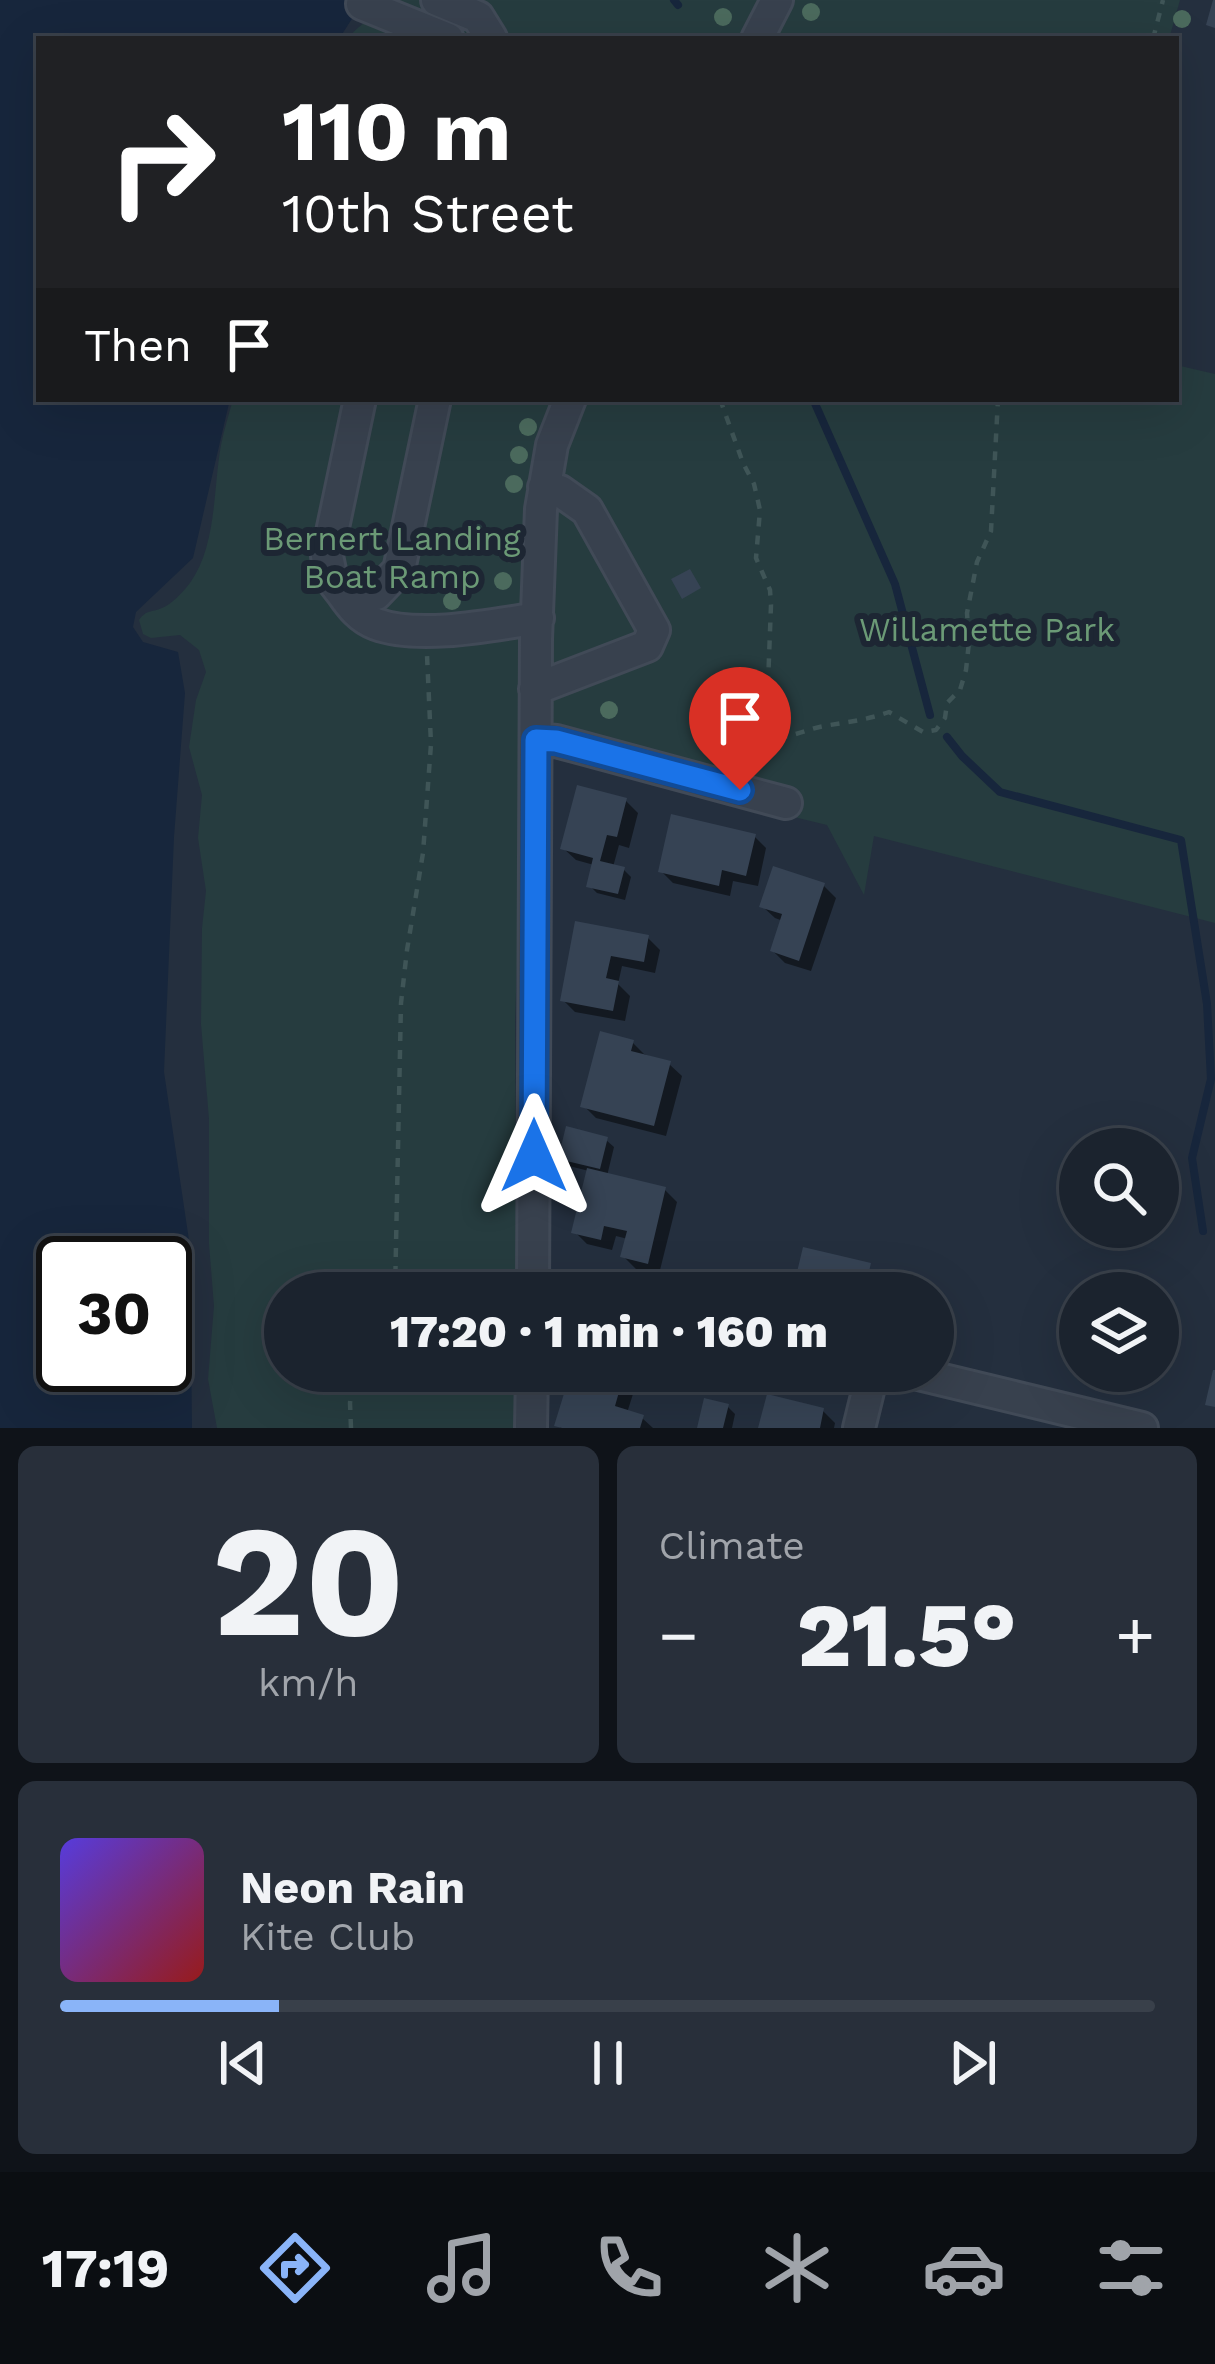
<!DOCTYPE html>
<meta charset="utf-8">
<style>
:root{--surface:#1b232e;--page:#282f3a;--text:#f1f3f6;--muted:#a0a4aa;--line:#39404a;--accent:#8ab4f8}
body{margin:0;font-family:"Work Sans",sans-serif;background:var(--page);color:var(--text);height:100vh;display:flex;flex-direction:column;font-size:45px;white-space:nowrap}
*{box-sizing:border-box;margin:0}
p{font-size:39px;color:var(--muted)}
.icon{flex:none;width:66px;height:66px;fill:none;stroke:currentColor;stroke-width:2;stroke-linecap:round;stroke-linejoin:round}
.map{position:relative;height:1428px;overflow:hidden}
.drawer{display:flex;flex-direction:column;gap:18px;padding:18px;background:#0f1319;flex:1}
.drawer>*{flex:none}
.hud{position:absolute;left:36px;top:36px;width:1143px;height:366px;border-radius:0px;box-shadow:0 12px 48px #0002,0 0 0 3px var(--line);background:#202124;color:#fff;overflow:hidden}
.tools{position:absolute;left:1059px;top:1128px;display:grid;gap:24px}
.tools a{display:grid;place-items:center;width:120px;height:120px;border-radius:50%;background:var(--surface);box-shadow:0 12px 48px #0002,0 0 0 3px var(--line);font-size:60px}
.speed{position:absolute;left:36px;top:1236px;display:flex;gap:24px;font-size:60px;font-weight:700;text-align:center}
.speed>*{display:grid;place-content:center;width:156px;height:156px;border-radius:50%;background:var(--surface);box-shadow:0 12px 48px #0002,0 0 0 3px var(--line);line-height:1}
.speed .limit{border:6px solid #111;border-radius:18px;background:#fff;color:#111}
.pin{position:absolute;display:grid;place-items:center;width:102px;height:102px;color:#fff;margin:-123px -51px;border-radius:50% 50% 50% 0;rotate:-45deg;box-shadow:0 0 12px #0007}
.pin .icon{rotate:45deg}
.me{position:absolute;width:132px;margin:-66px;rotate:0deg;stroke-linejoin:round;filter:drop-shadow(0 0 9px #0008)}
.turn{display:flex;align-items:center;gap:42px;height:252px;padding:0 48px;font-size:54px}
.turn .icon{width:156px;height:156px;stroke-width:2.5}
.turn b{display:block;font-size:84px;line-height:102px}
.then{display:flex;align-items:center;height:114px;padding:0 48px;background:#0003;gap:24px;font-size:45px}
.big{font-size:90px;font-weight:800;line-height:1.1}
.drawer .card{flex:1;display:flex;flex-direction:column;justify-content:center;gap:18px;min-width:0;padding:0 42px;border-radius:18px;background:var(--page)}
.drawer .dial{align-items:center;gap:0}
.dial b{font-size:156px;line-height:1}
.song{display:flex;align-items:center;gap:36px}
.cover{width:144px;height:144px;border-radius:18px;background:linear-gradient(135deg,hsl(250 70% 55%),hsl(0 70% 35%))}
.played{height:12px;border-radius:6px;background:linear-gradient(90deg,var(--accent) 20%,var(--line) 20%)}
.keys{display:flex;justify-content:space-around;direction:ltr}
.heat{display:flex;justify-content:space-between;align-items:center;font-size:66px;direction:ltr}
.drawer .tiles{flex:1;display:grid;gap:18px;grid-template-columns:1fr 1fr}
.card:last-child{grid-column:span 2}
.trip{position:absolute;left:264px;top:1272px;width:690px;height:120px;border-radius:60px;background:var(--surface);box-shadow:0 12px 48px #0002,0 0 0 3px var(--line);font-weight:800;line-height:120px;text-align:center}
.menu{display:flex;height:192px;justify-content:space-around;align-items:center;background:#0b0e12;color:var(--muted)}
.menu .icon{width:84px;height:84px}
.menu .current{color:var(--accent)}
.menu b{font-size:54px;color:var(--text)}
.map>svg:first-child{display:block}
</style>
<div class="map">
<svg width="1215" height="1428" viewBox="0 0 1215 1428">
<rect width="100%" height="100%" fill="#242f3e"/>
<path fill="#263c3f" d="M385,0H1180L1169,39H347C358,25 377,16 385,0Z
M1176,365L1215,374V923L874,836L864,895L827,825L525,752L515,1020L516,1240L527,1293H285V1371H522L517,1428H217L208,1379L214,1306L209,1244V1119L201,1024L202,928L206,891L198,838L202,795L189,747L196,700L206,672L199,650L180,635L151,638L143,634L139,620C147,609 151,613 162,608C172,604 183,592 190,583C217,545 213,489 221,445C224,430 229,414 233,399H1176Z"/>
<path fill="#17263c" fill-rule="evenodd" d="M0,0H364L339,39H39V399H230L193,558L136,612L133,627L143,642L178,652L185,693L174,837L164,1072L190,1247L192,1428H0ZM63,1263H165V1365H63Z"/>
<path fill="#0007" d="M626,801L638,813L629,848L619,845L613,867L623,869L631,877L625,900L597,893L590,886L594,865L576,860L563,848Z
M754,836L766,848L758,886L733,881L730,896L673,883L661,871Z
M824,886L836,898L811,971L785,963L773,951L783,921L775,918L762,906Z
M578,924L648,938L660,950L655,973L622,966L618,984L630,996L625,1021L575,1012L563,1000Z
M632,1042L644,1054L669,1064L682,1076L666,1136L596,1118L584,1106Z
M606,1140L614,1147L607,1176L665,1190L677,1202L659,1274L636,1269L624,1257L628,1239L616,1236L612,1250L587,1244L575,1232L589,1171L569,1166L561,1158Z
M574,1371H631L638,1378L627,1413L642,1418L653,1428H561L558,1425Z
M728,1407L735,1414L732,1428H700Z
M823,1411L835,1423L834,1428H761Z"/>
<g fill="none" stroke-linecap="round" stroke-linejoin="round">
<path stroke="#17263c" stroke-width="8" d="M674,0L678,5
M813,399L895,584L930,715
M947,737L962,756L1000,792L1181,840L1207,1004L1211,1079L1192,1158L1203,1231"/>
</g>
<path fill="#364354" d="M1213,0H1215V28L1206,25Z
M690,569L701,588L682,599L671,579Z
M577,785L627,798L617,837L607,835L600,861L625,867L618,894L586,887L593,858L560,849Z
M671,814L756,834L746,876L722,870L719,886L658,872Z
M773,866L825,883L799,961L770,951L782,914L759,907Z
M575,921L649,935L644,962L611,956L606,978L619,981L613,1011L560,1001Z
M600,1031L634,1040L631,1051L671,1061L654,1126L580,1107Z
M566,1126L608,1137L600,1169L558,1159Z
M587,1168L666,1187L648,1264L620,1257L627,1231L604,1226L601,1240L571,1233Z
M803,1247L871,1263L864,1293H792Z
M1213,1370H1215V1407L1205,1405Z
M571,1371H625L615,1406L644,1415L640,1428H562L554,1426Z
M767,1394L824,1408L820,1428H758Z
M704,1398L729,1404L723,1428H697Z"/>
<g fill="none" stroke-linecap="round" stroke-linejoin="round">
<defs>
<path id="minor" d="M437,0L478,17L491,38
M362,4L448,39
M757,39L777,0
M360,399L327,556L332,580L342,593L376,594L399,570L435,399
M342,593C351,606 360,618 376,624C419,640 493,625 538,618
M535,689L647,646L654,630L587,510L560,491L544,487
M536,739L556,741L786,803
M533,1283L575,1293
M533,1293L536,639L541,509L552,445L570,399
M906,1371L1142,1428
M531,1428L532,1371
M859,1428L873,1371"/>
</defs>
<use href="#minor" stroke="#414a57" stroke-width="36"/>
<path stroke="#3f5557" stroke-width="4.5" stroke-dasharray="9 9" stroke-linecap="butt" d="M1153,39L1163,0
M720,399L743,463L754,484L760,510L756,558L770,590L771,605L768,684L759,710L746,721C752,728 758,735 768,737C788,740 806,729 824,726C847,722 867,720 889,712L923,732L936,730L945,718L947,703L960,690L966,670L969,642L967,613L977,562L991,531L998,399
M395,1293L401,1003L407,950L423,853L431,744L427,655
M351,1428L350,1403L354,1371"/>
<use href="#minor" stroke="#38414e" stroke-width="30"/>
</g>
<g fill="#4b6a5d">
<circle cx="811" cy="12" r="9"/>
<circle cx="723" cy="17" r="9"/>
<circle cx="1182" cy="19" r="9"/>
<circle cx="528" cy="427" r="9"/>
<circle cx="519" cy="455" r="9"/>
<circle cx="514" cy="484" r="9"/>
<circle cx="511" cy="554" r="9"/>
<circle cx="503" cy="581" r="9"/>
<circle cx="452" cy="601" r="9"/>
<circle cx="609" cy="710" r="9"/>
</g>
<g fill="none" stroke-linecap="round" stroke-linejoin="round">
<defs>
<path id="route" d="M534,1156L536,740L556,741L740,790"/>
</defs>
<use href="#route" stroke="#114b97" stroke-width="30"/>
<use href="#route" stroke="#1a73e8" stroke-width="21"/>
</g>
<g text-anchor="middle" stroke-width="12" stroke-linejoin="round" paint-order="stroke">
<g font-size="33" fill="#6b9a76" stroke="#1d2633">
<text x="392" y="550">Bernert Landing<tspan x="392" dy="38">Boat Ramp</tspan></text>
<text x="987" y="641">Willamette Park</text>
</g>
</g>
</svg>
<div class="tools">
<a><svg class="icon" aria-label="search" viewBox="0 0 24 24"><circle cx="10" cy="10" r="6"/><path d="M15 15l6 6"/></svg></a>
<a><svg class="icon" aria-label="layers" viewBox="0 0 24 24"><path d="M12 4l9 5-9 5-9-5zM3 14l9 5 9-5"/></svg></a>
</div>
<div class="speed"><div class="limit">30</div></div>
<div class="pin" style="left:740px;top:790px;background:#d93025"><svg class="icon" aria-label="arrive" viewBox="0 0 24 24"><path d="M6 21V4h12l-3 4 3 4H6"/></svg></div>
<svg class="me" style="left:534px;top:1156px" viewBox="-20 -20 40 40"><path d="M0-17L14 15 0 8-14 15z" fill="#1a73e8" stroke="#fff" stroke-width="4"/></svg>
<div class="trip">17:20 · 1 min · 160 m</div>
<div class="hud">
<div class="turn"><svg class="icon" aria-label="right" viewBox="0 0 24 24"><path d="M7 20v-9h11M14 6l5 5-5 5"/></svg><div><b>110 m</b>10th Street</div></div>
<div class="then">Then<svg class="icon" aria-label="arrive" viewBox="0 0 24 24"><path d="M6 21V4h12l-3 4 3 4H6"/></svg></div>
</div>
</div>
<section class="drawer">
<div class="tiles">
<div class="card dial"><b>20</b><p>km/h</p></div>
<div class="card"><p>Climate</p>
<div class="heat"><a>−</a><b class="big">21.5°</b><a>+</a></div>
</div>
<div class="card">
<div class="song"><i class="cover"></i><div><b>Neon Rain</b><p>Kite Club</p></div></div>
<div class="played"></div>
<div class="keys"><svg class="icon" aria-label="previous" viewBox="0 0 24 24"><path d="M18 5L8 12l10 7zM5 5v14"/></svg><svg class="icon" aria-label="pause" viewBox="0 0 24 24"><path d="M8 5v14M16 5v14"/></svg><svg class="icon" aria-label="next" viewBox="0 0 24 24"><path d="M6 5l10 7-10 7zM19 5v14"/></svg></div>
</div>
</div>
</section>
<nav class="menu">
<b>17:19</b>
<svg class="icon current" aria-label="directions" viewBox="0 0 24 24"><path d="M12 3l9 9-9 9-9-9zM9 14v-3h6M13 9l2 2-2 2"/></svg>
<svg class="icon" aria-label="music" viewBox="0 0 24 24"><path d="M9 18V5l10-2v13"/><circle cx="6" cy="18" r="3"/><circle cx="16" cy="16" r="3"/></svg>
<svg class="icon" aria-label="phone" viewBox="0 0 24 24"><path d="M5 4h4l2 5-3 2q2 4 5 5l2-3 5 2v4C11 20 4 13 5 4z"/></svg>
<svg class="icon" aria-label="climate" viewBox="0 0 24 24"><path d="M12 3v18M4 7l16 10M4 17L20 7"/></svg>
<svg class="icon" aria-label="car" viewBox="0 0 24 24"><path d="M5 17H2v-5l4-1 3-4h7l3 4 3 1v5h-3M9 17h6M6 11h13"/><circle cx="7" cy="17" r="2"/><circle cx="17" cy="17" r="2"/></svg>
<svg class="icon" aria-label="filters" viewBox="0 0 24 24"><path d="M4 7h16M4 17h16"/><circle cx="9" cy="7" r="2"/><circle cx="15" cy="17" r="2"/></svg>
</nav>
